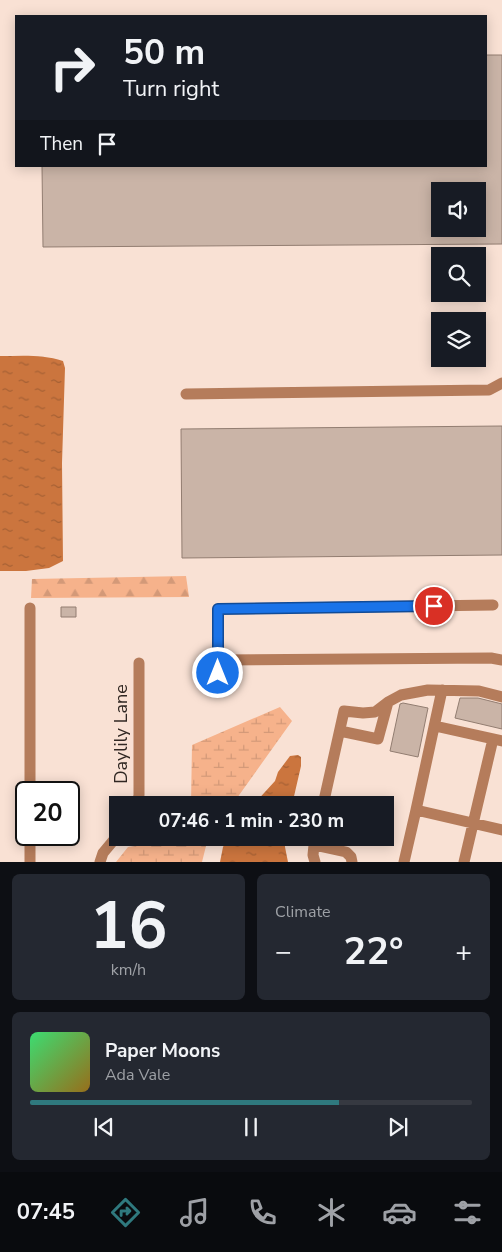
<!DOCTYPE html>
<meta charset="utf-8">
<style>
:root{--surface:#171b24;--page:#242831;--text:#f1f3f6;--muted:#9ea1a6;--line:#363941;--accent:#2f797e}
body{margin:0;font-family:"Nunito Sans",sans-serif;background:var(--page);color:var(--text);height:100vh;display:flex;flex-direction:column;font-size:19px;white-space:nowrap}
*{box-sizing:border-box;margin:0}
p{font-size:16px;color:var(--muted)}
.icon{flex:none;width:28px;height:28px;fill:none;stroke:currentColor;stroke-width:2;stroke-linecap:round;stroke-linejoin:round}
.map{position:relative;height:862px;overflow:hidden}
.details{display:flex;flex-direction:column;gap:12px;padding:12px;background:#0d0f14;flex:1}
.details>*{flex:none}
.hud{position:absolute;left:15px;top:15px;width:472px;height:152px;border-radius:0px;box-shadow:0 2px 12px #0003;background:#171b24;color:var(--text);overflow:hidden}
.controls{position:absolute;left:431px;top:182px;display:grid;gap:10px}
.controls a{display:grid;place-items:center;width:55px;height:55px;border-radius:0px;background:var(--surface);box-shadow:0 2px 12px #0003;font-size:25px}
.speed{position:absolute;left:15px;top:781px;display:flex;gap:10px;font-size:25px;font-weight:700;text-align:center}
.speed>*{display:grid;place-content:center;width:65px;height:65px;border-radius:50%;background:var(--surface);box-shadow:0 2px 12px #0003;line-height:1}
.speed .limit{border:2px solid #111;border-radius:8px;background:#fff;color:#111}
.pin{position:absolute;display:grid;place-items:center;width:42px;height:42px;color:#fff;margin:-21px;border:2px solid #fff;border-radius:50%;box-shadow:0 1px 5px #0007}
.me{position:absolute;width:55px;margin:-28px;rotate:0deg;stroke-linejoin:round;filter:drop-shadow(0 0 4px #0008)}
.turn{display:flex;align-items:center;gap:18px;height:105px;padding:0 25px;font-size:22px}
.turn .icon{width:65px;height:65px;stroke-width:2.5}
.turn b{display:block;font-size:35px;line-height:42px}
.then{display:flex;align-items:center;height:48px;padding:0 25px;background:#0003;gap:10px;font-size:19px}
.big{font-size:38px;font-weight:700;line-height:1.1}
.details .card{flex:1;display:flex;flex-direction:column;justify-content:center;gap:8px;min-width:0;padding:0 18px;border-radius:8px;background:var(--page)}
.details .dial{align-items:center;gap:0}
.dial b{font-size:65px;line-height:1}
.song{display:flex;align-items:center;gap:15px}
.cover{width:60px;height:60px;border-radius:8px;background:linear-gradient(135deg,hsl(140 70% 55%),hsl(40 70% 35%))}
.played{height:5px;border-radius:2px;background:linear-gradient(90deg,var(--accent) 70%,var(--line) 70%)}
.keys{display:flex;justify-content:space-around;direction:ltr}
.heat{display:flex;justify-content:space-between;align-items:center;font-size:28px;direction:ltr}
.details .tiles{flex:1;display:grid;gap:12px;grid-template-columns:1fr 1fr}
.card:last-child{grid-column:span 2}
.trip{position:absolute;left:109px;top:796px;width:285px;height:50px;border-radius:0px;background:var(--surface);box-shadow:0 2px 12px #0003;font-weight:700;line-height:50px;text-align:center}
.tabs{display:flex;height:80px;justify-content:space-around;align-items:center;background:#090b0e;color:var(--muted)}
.tabs .icon{width:35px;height:35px}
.tabs .current{color:var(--accent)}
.tabs b{font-size:22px;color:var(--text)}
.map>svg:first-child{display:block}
</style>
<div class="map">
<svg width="502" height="862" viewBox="0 0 502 862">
<defs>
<pattern id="forest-firs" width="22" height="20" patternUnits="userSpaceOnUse" patternTransform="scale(1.25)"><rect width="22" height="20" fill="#f6b28b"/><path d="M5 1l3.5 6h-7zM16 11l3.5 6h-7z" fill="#d39978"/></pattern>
<pattern id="wetland-marsh" width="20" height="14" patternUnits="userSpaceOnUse" patternTransform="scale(1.25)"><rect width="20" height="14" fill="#f6b28b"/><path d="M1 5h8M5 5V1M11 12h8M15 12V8" fill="none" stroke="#d39978"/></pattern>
<pattern id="water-ripples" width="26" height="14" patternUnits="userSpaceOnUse" patternTransform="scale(1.25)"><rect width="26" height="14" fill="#cb753e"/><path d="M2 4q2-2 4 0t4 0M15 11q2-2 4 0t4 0" fill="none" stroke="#a56034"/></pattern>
</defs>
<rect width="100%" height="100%" fill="#f9e1d4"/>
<path fill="url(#forest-firs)" d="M186,576L189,597L31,598L32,579Z"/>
<path fill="url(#wetland-marsh)" d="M280,707L292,721L232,805H191L192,745Z
M190,838H208L202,862H116L128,847Z"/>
<path fill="url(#water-ripples)" d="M0,356C22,356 42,354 63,361L65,368L62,463L63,561L49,568L26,571H0Z
M298,755L301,757V766L292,805H253L275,781L278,772L290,756Z
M228,838H285V847L288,862H220L223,847Z"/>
<path fill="#cab4a7" stroke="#927d71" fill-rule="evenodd" d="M486,55H502V244L43,247L42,166H486ZM440,191H478V229H440Z
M502,426V555L182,558L181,429Z
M61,607H76V617H61Z
M460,698H478L502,704V729L455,718Z
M403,703L428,708L418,757L390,751L400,704Z"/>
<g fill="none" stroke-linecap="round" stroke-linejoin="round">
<path stroke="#b57c5b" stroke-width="11" d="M186,394L489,390L502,383
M493,605L218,609V660L491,658L502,660
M30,608V792
M218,660V686
M435,726L502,741
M340,731L378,739L388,702
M137,805L139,795V663
M323,805L344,711L363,713L375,712L388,702L401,695L428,690L479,691L502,697
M416,810L442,690
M30,835V862
M316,838L314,845L346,852L351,857L352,862
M314,845L313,855L315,862
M100,862L103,853L118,835
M404,862L416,810L502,830
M464,862L493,739"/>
</g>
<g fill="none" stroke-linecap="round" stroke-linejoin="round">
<defs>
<path id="route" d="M218,673V609L434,606"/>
</defs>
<use href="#route" stroke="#114b97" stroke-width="12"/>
<use href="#route" stroke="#1a73e8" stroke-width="9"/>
</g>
<g text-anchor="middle" stroke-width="4" stroke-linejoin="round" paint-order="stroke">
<g font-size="18" fill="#302722" stroke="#f9e1d4">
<text transform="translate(121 734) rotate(-90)" y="6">Daylily Lane</text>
</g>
</g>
</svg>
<div class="controls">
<a><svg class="icon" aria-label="sound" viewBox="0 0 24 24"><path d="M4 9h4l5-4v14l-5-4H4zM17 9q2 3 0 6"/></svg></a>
<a><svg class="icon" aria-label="search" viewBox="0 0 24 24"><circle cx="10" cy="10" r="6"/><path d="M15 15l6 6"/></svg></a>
<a><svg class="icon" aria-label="layers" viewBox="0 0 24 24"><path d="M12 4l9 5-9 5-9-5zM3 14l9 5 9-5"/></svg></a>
</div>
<div class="speed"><div class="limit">20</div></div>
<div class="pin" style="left:434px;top:606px;background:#d93025"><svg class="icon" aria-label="arrive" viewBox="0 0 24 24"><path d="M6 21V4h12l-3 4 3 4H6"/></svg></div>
<svg class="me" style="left:218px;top:673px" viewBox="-20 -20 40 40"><circle r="17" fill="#1a73e8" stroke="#fff" stroke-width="3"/><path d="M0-11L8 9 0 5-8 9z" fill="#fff"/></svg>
<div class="trip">07:46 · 1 min · 230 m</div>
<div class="hud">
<div class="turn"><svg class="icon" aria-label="right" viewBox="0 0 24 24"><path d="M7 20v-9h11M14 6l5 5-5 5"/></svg><div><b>50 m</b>Turn right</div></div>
<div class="then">Then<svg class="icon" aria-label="arrive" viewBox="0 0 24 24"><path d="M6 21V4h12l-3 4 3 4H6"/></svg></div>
</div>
</div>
<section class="details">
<div class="tiles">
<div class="card dial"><b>16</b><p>km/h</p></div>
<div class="card"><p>Climate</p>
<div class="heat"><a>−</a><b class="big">22°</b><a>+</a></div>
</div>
<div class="card">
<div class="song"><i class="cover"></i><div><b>Paper Moons</b><p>Ada Vale</p></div></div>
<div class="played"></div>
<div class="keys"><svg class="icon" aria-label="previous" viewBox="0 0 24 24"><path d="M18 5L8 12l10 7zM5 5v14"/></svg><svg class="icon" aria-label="pause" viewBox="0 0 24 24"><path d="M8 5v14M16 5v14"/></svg><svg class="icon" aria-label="next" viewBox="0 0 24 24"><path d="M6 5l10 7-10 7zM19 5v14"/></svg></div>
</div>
</div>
</section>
<nav class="tabs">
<b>07:45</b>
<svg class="icon current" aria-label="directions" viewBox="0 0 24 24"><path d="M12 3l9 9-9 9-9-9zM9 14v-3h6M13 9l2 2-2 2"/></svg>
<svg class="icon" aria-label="music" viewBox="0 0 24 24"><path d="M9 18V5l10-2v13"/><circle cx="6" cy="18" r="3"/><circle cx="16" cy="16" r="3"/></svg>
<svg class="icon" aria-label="phone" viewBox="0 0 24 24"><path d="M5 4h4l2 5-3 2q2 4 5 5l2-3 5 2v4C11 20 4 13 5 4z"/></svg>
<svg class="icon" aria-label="climate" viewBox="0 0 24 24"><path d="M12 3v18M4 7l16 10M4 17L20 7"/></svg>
<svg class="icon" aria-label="car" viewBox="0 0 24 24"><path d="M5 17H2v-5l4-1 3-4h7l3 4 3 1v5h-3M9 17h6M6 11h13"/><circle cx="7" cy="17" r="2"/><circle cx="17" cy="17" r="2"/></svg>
<svg class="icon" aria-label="filters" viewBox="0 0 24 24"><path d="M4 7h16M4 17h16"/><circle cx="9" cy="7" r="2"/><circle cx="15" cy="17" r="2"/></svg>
</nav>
